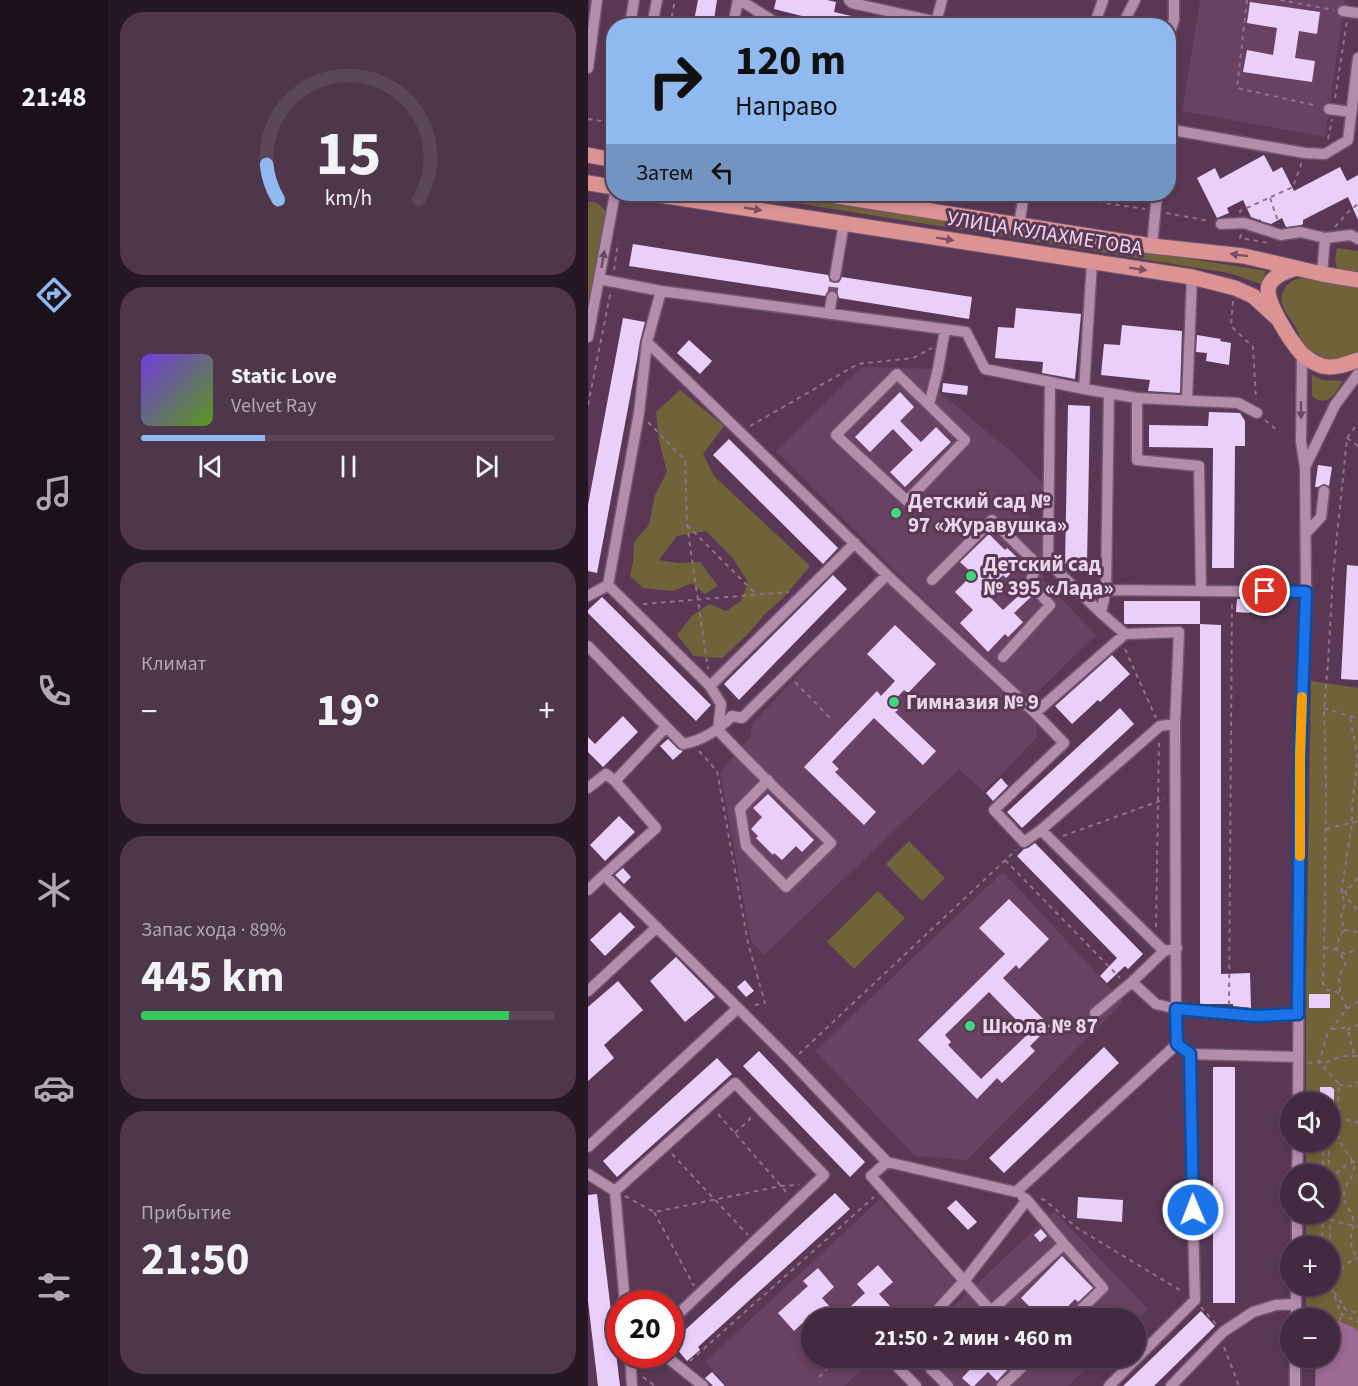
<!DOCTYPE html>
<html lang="ru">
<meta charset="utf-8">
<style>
:root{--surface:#442a40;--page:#4e364b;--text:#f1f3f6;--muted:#afa7b1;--line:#5c4659;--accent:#90b9f0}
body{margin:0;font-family:"Source Sans 3",sans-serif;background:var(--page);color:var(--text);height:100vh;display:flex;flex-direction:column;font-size:22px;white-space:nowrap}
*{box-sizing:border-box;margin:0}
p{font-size:20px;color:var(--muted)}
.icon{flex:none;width:33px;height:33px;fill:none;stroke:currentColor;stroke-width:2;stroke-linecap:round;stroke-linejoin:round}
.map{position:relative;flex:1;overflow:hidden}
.drawer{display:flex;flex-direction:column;gap:12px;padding:12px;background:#251723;width:480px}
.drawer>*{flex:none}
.hud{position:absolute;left:18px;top:18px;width:570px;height:183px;border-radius:24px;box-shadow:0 3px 9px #0003,0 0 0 2px var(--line);background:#90b9f0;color:#111;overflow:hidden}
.tools{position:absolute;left:692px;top:1092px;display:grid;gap:12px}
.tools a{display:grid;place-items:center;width:60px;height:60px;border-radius:50%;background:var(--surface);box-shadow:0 3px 9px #0003,0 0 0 2px var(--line);font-size:30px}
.speed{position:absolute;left:18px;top:1290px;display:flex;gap:12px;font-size:30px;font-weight:700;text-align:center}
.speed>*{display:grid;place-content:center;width:78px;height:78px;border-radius:50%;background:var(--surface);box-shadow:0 3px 9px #0003,0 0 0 2px var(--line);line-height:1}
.speed .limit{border:9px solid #d22;background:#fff;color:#111}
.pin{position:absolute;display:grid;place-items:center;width:51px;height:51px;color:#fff;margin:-26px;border:3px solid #fff;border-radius:50%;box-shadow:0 2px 6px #0007}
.me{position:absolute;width:66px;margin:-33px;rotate:359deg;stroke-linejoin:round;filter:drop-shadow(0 0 4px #0008)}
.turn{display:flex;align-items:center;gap:21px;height:126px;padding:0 30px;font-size:27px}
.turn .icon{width:78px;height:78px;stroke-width:2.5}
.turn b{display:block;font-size:42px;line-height:51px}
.then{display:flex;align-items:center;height:57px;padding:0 30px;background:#0003;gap:12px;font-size:22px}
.big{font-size:45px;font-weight:700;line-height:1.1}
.drawer .tile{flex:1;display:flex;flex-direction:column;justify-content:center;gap:9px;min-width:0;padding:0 21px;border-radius:24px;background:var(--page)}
.drawer .dial{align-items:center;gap:0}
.dial svg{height:156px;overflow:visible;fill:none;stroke:var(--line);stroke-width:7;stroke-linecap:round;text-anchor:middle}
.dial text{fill:var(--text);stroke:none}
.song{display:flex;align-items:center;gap:18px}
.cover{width:72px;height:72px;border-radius:9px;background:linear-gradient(135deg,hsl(260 70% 55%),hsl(90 70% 35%))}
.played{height:6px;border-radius:3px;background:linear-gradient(90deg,var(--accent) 30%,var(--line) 30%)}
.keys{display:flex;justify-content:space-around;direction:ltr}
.heat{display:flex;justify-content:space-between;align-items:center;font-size:33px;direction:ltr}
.charge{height:9px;border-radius:4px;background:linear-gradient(90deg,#34c759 89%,var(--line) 0)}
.trip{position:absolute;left:213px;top:1308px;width:345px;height:60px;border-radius:30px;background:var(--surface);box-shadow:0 3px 9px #0003,0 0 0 2px var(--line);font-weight:700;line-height:60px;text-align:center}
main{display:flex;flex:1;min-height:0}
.dock{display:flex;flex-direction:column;width:108px;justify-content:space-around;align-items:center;background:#1b111a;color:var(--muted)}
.dock .icon{width:42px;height:42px}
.dock .current{color:var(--accent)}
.dock b{font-size:27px;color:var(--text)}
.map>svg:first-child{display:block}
</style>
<main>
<nav class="dock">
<b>21:48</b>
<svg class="icon current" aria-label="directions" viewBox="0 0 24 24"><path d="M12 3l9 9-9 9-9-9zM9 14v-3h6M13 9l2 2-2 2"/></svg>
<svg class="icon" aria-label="music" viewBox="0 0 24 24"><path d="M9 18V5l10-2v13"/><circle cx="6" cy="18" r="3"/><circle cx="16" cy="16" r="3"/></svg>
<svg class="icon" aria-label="phone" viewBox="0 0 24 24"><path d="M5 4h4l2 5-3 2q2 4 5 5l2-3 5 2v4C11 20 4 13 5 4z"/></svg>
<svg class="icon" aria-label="climate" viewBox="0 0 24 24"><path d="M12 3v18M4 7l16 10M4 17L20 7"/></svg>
<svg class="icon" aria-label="car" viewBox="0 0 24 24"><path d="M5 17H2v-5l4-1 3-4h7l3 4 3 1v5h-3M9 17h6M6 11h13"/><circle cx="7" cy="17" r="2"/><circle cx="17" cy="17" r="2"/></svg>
<svg class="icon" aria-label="filters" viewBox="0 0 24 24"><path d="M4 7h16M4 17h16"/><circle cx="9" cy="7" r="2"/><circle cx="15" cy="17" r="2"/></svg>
</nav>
<section class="drawer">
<div class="tile dial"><svg viewBox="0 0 100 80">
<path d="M14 69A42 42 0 1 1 86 69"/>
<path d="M14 69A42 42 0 0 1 8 51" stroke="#90b9f0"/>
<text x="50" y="56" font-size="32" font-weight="700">15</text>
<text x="50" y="72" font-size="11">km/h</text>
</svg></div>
<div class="tile">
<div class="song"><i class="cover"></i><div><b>Static Love</b><p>Velvet Ray</p></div></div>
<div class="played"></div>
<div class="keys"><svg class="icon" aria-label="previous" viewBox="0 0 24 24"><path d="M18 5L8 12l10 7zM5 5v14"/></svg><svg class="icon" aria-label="pause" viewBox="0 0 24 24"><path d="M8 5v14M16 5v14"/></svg><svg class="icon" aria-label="next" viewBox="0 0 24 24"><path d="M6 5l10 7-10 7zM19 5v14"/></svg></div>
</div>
<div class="tile"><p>Климат</p>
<div class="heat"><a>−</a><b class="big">19°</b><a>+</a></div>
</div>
<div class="tile"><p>Запас хода · 89%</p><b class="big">445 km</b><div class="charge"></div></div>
<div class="tile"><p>Прибытие</p><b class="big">21:50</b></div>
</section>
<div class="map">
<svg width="770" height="1386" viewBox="0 0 770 1386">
<rect width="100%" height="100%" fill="#5a3855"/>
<path fill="#684163" d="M612,0H757L737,137L594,111Z
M274,367L350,369L349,390L426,454L457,486L438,512L457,535L455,562V580L508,635L441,700L308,572L188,451Z
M299,580L448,723L449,737L414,774L395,791L371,769L176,955L163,941L132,772L163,736V725Z
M415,872L535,1002L379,1160L327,1156L227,1051Z
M292,1199L368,1282L329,1318H224V1358H287L256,1386H139L117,1362Z
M466,1211L560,1309L548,1322V1318H353Z
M323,1358H510L480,1386H350Z"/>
<path fill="#70633a" d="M153,194H204L678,271L673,284L641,273Z
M0,202C8,201 13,206 18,212L0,305Z
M749,248L770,251V273L753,271L749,268L747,260Z
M714,278L770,288V354C756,359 753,361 738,359C737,359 730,359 729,358C717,352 713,339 708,328C702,316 688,305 696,290C700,282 705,280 714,278Z
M724,375L735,380L755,381C747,393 740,409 724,396Z
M92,390L136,426L115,454L126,476L222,566L195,598L178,613L158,636L134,658L106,656L89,635L104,616L121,604L138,611L153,601L160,582L144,557L118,531L89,536L71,560L90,563L112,562L130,586L117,594L104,583L85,591L55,588L42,576L45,562L46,542L61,525L67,495L79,472L71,440L68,412Z
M723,681L770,688V1333L741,1332V1318H720L718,1316V1286H741V1246H718V1214H741V1174H718V1142H741V1102H718V988Z
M321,841L357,878L334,901L298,864Z
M290,891L317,918L266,969L239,942Z"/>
<path fill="#9d6995" d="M750,1321L765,1327L770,1331V1386H727L728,1358H741V1324Z"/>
<path fill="#eacffb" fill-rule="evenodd" d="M110,0H129L125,26H105Z
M188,0H239L248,2L246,12L290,22L289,26H242V23L186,9Z
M662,2L732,12L729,34L711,31L707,58L727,61L724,82L655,72L659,50L685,55L689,28L659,23Z
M155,16L168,19L178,26H153Z
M676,155L685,172L694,167L706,191L752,167L759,181L770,175V220L760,197L715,220V224L713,225L698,227L694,218L683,224L673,221L672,219L671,220L663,217L655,200L639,208L641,213L629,218L609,178L627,168L632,179Z
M45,244L240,275L242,281L246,283L252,281L254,277L384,297L381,319L251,298L249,292L245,290L239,292L237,296L41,266Z
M428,308L493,314L487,379L454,373L455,362L407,358L410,327L426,328Z
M35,318L57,322L52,341L49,360L9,573L0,571V505Z
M534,325L594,331L592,393L560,391L562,380L513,375L516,344L532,345Z
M609,335L633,339L632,341L643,343L641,365L618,361L619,353L608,352Z
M101,340L124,361L112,374L89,353Z
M355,383L380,386L379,395L354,392Z
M312,392L326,407L312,421L333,442L348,427L363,442L317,487L302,472L325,450L305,429L282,452L267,437Z
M480,405L502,406L499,565L477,564Z
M621,412L652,413L657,421V446H647L646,568H624L625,448L561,447V425L620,426Z
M141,439L250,548L235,564L125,455Z
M730,465L744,467L741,486L736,484L730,487H727Z
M401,534L417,550L419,548L434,562L418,578L415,575L400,589L403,592L400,595L415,610L438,589L444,596L426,613L435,622L420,637L417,634L400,652L372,623L385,610L367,592L385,574L372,562Z
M759,565L770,566V680L753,679Z
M245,575L259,589L151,700L136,684Z
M14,597L123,705L108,721L0,613V610Z
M649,599H663L662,613L648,612Z
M536,601H612V624H537L536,623Z
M612,624L633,625V974L662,973L663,1008L645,1006V1004H612Z
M307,625L348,664L320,693L316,690L303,704L310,710L307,712L348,751L335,765L286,718L244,762L251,769L247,772L288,812L276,825L216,767L289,691L293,696L307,681L279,654Z
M524,655L542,674L512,702L510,700L484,724L467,706Z
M532,708L546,724L434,828L419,812Z
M35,716L50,732L15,767L0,752V737L7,744Z
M80,739L90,749L95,751L85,760L72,746Z
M413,778L420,786L405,801L398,793Z
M180,794L226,840L214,852L208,846L194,860L186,853L185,855L168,838L170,836L163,829L174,817L165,808Z
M31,816L47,832L17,861L2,845Z
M447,843L555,954L540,969L537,966L519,983L512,976L529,958L429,856L436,849L440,848Z
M35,868L43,877L36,884L27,875Z
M421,899L461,939L431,969L428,965L415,978L462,1026L442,1046L447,1051L414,1083L409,1078L389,1099L330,1040L417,954L391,928ZM401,992L441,1033L393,1079L360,1045L363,1042L357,1035Z
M32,912L47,927L17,956L2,940Z
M88,957L127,997L97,1022L62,981Z
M157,980L166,991L158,997L149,987Z
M30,981L55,1010L16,1045L26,1058L0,1081V1007Z
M721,994H742V1008H721Z
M516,1047L531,1063L416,1173L401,1158Z
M171,1051L277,1162L262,1177L155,1066Z
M129,1058L144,1074L29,1177L15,1161Z
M625,1067H647V1303H625Z
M732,1087H743L746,1089V1102H732Z
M247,1193L262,1209L110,1347L112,1350L99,1361L82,1341V1334L92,1326L96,1331Z
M9,1194L16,1253L32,1386H10L0,1301V1195Z
M490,1197L535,1200L534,1222L489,1218Z
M368,1200L389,1222L380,1230L359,1208Z
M453,1229L459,1236L452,1242L446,1235Z
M474,1256L505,1288L490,1302L487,1299L469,1318H432L442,1307L433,1298Z
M290,1265L305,1282L291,1294L313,1318H284L276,1310L268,1318H220L206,1331L190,1313L220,1286L215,1281L230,1268L246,1287L234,1298L251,1317L277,1293L269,1284Z
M613,1311L627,1326L615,1338L566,1386H535Z
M385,1358H416L424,1365L409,1381L400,1372L386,1386H383L374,1378L389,1362Z
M124,1372L137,1386H125L117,1378Z"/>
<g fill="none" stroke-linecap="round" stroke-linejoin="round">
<path stroke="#70506b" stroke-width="10" stroke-dasharray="10 5" stroke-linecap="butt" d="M244,297L247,276"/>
<defs>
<path id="minor" d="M152,0L193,26
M261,0L264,3L367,26
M755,11L770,13
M42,26L46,0
M64,26L69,0
M145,26L150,0
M347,26L354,0
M506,26L515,0
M534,26L547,0
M580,39L586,20V0
M0,68L9,0
M741,109L763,112
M580,133L590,131L717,153L737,154L760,140L770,58
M310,206L312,194
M633,224L656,223L693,235L712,232L737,238L763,235L770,239
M431,225L436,194
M564,246L569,194
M504,262L496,389L462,382L460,562L513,613
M734,274L737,238
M247,276L256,223
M73,291L378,332L397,369L462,382
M241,314L244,297
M0,337L27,194
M59,342L299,575L447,713L537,634L591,632L587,724L588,1009L589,1044L601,1054L710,1057
M496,389L549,398L650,403L669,413
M549,398V460L611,466L613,591
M599,400L604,277
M341,405L377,440L319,501L248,435L309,374L341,405L350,369L357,330
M717,467L747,405L770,374
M718,533L733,517L736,491
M344,580L404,520L449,564
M20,585L122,686L267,543
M518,590L521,393
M0,596L20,585L51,413L59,342L73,291L11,279
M537,634L513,613L518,590L718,592
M0,646L95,744C116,740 130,730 144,716L154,718L299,575
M415,657L462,605L442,583L449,564L455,562
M122,686L133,704L130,730C166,769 205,805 243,843L198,887L158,846L152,809L180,780
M447,713L476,743L406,810L436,842L453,830L572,726L587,724
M0,788L18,774L27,781L78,727
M453,830L576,951L589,948
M16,875L68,828L27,781
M0,890L16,875L150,1008
M544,982L568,1004L588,1009L668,1016L710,1014
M0,991L69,927
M507,1013L544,982L576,951
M710,1102L712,757L718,592L717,467L713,442L714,353
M0,1147L150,1008L203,1061L299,1162L428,1192L589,1044
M299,1162L283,1176L403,1311L476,1244L439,1200
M0,1174L27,1191
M709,1174L710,1142
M476,1244L515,1288L484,1318
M709,1246V1214
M37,1304L27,1191L147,1083L236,1175L82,1322
M342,1318L377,1280L439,1200L435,1197
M708,1318V1286
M42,1354L44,1386
M75,1354L115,1386
M305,1358L303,1360L328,1386
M355,1358L343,1369L360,1386
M414,1386L444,1358
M521,1386L607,1300L601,1054
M583,1386L635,1332L665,1312L688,1305L708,1304
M707,1386V1358"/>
<path id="major" d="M0,155L26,160
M0,183L26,187
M65,194L604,277L647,288L665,296L689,318
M236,194L564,246L656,256L734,274L770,280
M708,268C698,271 686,275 681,285C675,300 704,343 714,354C720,359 727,364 734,366C746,369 759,364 770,360"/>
</defs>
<use href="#minor" stroke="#72566e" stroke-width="13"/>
<use href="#major" stroke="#72566e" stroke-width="17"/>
<path stroke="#8e718a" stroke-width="2" stroke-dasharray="4.5 4.5" stroke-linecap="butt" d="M659,0L649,88L730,106
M692,0L746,10
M82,26L87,0
M747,98L759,21
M0,119L26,123
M740,139L744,119
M456,194L557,209
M682,198L691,224
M578,213L622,221
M652,213V211L705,187L714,162
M747,227L762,210L770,204
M653,234L652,238L681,243
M26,270L30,243
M645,301L643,326L665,347L668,400
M0,405L23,290
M677,420L691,432
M60,422L97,460L99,525L120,669
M162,426L270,364L325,358L344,348
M759,438L770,446
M99,525L169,595
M55,604L201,592
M537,649L568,718
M207,682L242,718
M736,708L764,717L770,716
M111,751L129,771L160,943L177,1003L162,1006
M738,829L770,821
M475,836L577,799
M417,860L532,978
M757,891L762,902L770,911
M753,893L762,887L770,877
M568,927L571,741
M756,930L770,932
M736,948L747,949L757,954L770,949
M752,992L751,977L758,962L749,950L751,937L756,930L753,917L757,903L753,893L764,824V804L768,777L769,754L762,717
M641,1005L644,602
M759,1009L770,1001
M744,1029L757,1028L760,1031L766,1055
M759,1030L770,1025
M211,1054L428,850
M720,1063L739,1062L754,1056H770
M751,1084C759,1088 763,1086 770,1082
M751,1107C751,1116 749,1131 751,1139C754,1149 766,1159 766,1168C766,1177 757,1184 756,1193C755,1205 763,1209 765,1219C767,1224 765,1227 764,1232C761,1242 764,1251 770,1258
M130,1114L201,1195
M741,1126L750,1104L751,1084L731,1062L740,1032L759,1009L752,993L739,990L735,984L736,963L738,790L736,708L740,663L745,575L759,438L770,423
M741,1126L760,1120L770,1123
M147,1133L162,1119L160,1113
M741,1142V1174
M84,1154L160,1235
M735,1174V1142
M741,1179L760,1164L770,1160
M741,1189L743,1287L753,1314L770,1322
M37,1196L66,1212L193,1186L211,1185
M453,1199L457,1200L489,1228L595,1292
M66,1212L106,1286
M742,1220L770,1227
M734,1246L735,1214
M744,1285C751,1270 755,1265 770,1258
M746,1292L758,1310L770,1313
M613,1307L629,1325
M751,1330L753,1314
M636,1347L651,1386
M102,1361L286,1197
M55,1377L67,1386
M231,1377L251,1358"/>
<use href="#minor" stroke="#b48dad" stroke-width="10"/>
<use href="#major" stroke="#dc9394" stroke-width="15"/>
</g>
<defs><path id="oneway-solid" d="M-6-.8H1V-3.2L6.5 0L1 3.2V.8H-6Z" transform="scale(1.5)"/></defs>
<g fill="#7a4f65">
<use href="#oneway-solid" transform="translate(165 209) rotate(9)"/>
<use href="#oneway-solid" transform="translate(357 239) rotate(9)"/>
<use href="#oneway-solid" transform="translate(651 255) rotate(-173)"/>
<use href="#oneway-solid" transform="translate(550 269) rotate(9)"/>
</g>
<g fill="#6c4967">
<use href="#oneway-solid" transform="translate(15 259) rotate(-80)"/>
<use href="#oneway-solid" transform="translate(713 410) rotate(90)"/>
</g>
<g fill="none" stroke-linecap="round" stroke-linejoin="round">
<defs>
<path id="route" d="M605,1210L602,1054L589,1044L588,1009L668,1016L710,1014L712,757L718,592L677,591"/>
</defs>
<use href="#route" stroke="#114b97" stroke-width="15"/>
<use href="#route" stroke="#1a73e8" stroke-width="10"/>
<path stroke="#f59e0b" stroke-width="10" d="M712,856V757L714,697"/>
</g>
<g fill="#42d77b" stroke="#5a3855" stroke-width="2">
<circle cx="308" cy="513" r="6"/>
<circle cx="383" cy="576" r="6"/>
<circle cx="306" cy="702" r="6"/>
<circle cx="382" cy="1026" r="6"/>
</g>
<g text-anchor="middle" stroke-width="6" stroke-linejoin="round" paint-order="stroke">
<g font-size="21" fill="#ecd7e9" stroke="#5a3855">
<text transform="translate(457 233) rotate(9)" y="7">УЛИЦА КУЛАХМЕТОВА</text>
</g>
<g font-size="21" font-weight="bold" fill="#ecd7e9" stroke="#5a3855" text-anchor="start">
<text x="320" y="508">Детский сад №<tspan x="320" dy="24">97 «Журавушка»</tspan></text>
<text x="395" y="571">Детский сад<tspan x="395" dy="24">№ 395 «Лада»</tspan></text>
<text x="318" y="709">Гимназия № 9</text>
<text x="394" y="1033">Школа № 87</text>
</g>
</g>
</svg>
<div class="tools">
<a><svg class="icon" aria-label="sound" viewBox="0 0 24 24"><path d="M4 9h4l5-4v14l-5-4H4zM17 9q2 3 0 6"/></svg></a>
<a><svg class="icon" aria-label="search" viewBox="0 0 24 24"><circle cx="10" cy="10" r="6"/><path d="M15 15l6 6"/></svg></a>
<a>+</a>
<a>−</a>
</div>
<div class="speed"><div class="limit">20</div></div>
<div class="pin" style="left:677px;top:591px;background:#d93025"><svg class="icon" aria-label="arrive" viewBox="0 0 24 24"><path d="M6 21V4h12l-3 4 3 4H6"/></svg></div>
<svg class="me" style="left:605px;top:1210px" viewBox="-20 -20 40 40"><circle r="17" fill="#1a73e8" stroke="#fff" stroke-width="3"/><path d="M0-11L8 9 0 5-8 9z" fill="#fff"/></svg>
<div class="trip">21:50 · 2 мин · 460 m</div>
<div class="hud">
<div class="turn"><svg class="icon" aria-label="right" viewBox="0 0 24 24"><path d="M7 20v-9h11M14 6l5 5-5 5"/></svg><div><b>120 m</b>Направо</div></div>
<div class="then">Затем<svg class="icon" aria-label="left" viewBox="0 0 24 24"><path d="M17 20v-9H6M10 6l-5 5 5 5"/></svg></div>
</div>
</div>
</main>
